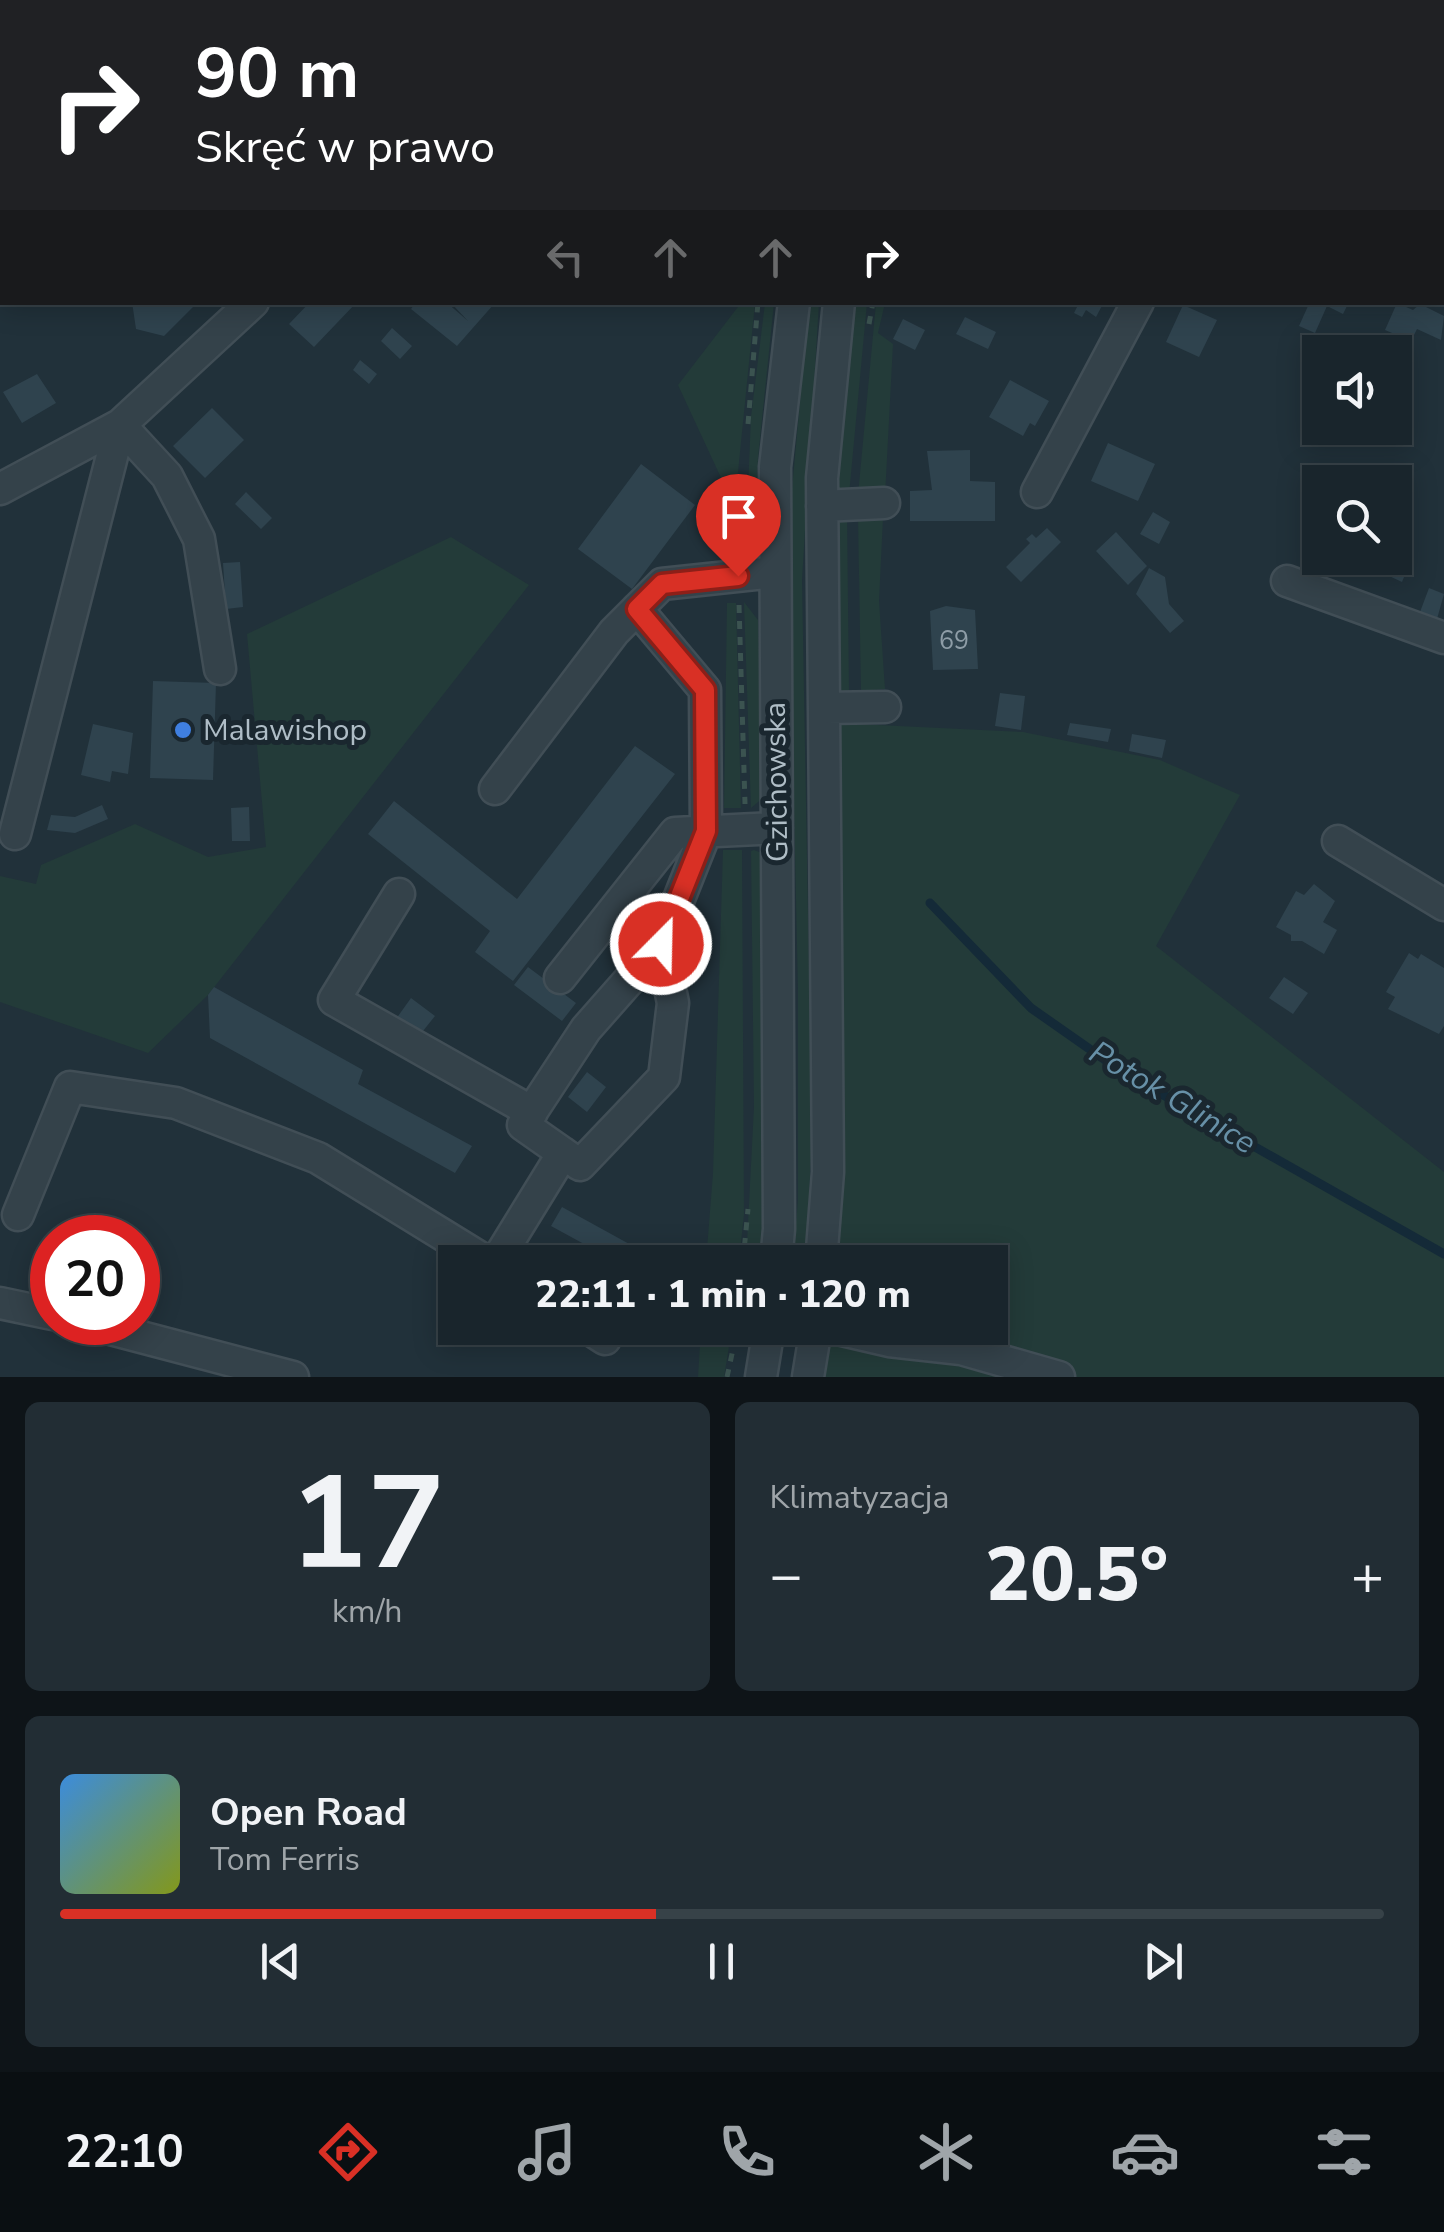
<!DOCTYPE html>
<html lang="pl">
<meta charset="utf-8">
<style>
:root{--surface:#19252c;--page:#222d34;--text:#f1f3f6;--muted:#9fa5a9;--line:#374248;--accent:#d93025}
body{margin:0;font-family:"Nunito Sans",sans-serif;background:var(--page);color:var(--text);height:100vh;display:flex;flex-direction:column;font-size:38px;white-space:nowrap}
*{box-sizing:border-box;margin:0}
p{font-size:32px;color:var(--muted)}
.icon{flex:none;width:55px;height:55px;fill:none;stroke:currentColor;stroke-width:2;stroke-linecap:round;stroke-linejoin:round}
.map{position:relative;height:1377px;overflow:hidden}
.sheet{display:flex;flex-direction:column;gap:25px;padding:25px;background:#0e1418;flex:1}
.sheet>*{flex:none}
.guide{position:absolute;left:0px;top:0px;width:1445px;height:305px;box-shadow:0 5px 25px #0003,0 0 0 2px var(--line);background:#202124;color:#fff;overflow:hidden}
.tools{position:absolute;left:1302px;top:335px;display:grid;gap:20px}
.tools a{display:grid;place-items:center;width:110px;height:110px;border-radius:0px;background:var(--surface);box-shadow:0 5px 25px #0003,0 0 0 2px var(--line);font-size:50px}
.speed{position:absolute;left:30px;top:1215px;display:flex;gap:20px;font-size:50px;font-weight:700;text-align:center}
.speed>*{display:grid;place-content:center;width:130px;height:130px;border-radius:50%;background:var(--surface);box-shadow:0 5px 25px #0003,0 0 0 2px var(--line);line-height:1}
.speed .limit{border:15px solid #d22;background:#fff;color:#111}
.pin{position:absolute;display:grid;place-items:center;width:85px;height:85px;color:#fff;margin:-102px -42px;border-radius:50% 50% 50% 0;rotate:-45deg;box-shadow:0 0 10px #0007}
.pin .icon{rotate:45deg}
.me{position:absolute;width:110px;margin:-55px;rotate:23deg;stroke-linejoin:round;filter:drop-shadow(0 0 8px #0008)}
.turn{display:flex;align-items:center;gap:35px;height:210px;padding:0 30px;font-size:45px}
.turn .icon{width:130px;height:130px;stroke-width:2.5}
.turn b{display:block;font-size:70px;line-height:85px}
.lanes{display:flex;align-items:center;height:95px;padding:0 30px;background:#0003;justify-content:center;gap:50px;direction:ltr}
.lanes .off{opacity:.35}
.big{font-size:75px;font-weight:800;line-height:1.1}
.sheet .tile{flex:1;display:flex;flex-direction:column;justify-content:center;gap:15px;min-width:0;padding:0 35px;border-radius:15px;background:var(--page)}
.sheet .dial{align-items:center;gap:0}
.dial b{font-size:130px;line-height:1}
.song{display:flex;align-items:center;gap:30px}
.cover{width:120px;height:120px;border-radius:15px;background:linear-gradient(135deg,hsl(210 70% 55%),hsl(70 70% 35%))}
.played{height:10px;border-radius:5px;background:linear-gradient(90deg,var(--accent) 45%,var(--line) 45%)}
.keys{display:flex;justify-content:space-around;direction:ltr}
.heat{display:flex;justify-content:space-between;align-items:center;font-size:55px;direction:ltr}
.sheet .tiles{flex:1;display:grid;gap:25px;grid-template-columns:1fr 1fr}
.tile:last-child{grid-column:span 2}
.trip{position:absolute;left:438px;top:1245px;width:570px;height:100px;border-radius:0px;background:var(--surface);box-shadow:0 5px 25px #0003,0 0 0 2px var(--line);font-weight:800;line-height:100px;text-align:center}
.tabs{display:flex;height:160px;justify-content:space-around;align-items:center;background:#0a0f12;color:var(--muted)}
.tabs .icon{width:70px;height:70px}
.tabs .active{color:var(--accent)}
.tabs b{font-size:45px;color:var(--text)}
.map>svg:first-child{display:block}
</style>
<div class="map">
<svg width="1444" height="1377" viewBox="0 0 1444 1377">
<rect width="100%" height="100%" fill="#21313a"/>
<path fill="#233b39" d="M741,303H755L736,492L735,566L726,569L729,495L678,385Z
M765,303H774L758,458L754,554L745,561L751,417Z
M809,303H819L802,580L812,1136L806,1262H793L798,1200V990L788,533Z
M855,303H867L849,495L835,492Z
M876,303H885L878,333L893,344L885,496L858,495Z
M847,512L849,693L839,694L837,518Z
M858,516L883,518L879,601L885,689L861,691Z
M451,537L529,585L208,995L148,1053L0,1002V876L36,884L41,865L135,824L208,857L266,847L247,634Z
M744,602L758,620L764,797L751,808Z
M727,603H736L741,808H724Z
M836,723L1023,732L1160,760L1240,795L1156,946L1444,1172V1377H824L832,1328H990V1262H838L845,1128Z
M723,850H742L744,1214L739,1262H706L713,1173Z
M754,850L762,853L769,1100L763,1262H746L754,1107L751,851Z
M701,1328H732L724,1377H698Z"/>
<g fill="none" stroke-linecap="round" stroke-linejoin="round">
<path stroke="#142a38" stroke-width="9" d="M930,903L1031,1008L1121,1071L1444,1254"/>
</g>
<path fill="#2f434e" d="M132,302H192L195,305L164,336L136,329Z
M310,302H357L314,347L289,324Z
M416,302H446L468,321L450,302L494,304L457,346L411,309Z
M1073,302H1104L1096,317L1086,310L1082,317L1074,313L1078,305Z
M1299,302H1349L1343,314L1327,306L1315,333L1299,326L1308,306Z
M1397,303L1413,310L1420,304L1444,316L1441,340L1417,329L1411,341L1385,330Z
M1183,305L1217,320L1199,357L1166,342Z
M965,317L996,332L988,349L956,334Z
M903,319L925,330L915,350L893,339Z
M392,328L412,346L400,359L381,341Z
M360,360L377,374L369,384L353,370Z
M37,374L56,403L22,423L3,392Z
M1010,380L1049,401L1035,426L1030,423L1023,436L989,417Z
M212,408L244,440L205,478L173,446Z
M1108,443L1155,464L1138,501L1091,481Z
M970,450V481L995,482V521H910V491L932,490L927,451Z
M641,464L695,505L632,589L578,549Z
M246,492L272,518L261,529L235,504Z
M1153,512L1170,522L1159,544L1140,534Z
M1047,528L1061,542L1021,582L1006,567L1030,543L1026,539L1032,534L1036,538Z
M1116,532L1147,566L1128,585L1096,551Z
M1395,552L1411,560L1402,582L1372,568L1378,558H1395Z
M240,562L243,607L226,609L223,563Z
M1149,568L1165,577L1169,604L1184,621L1170,633L1136,594Z
M1429,588L1444,594L1437,619L1420,612Z
M946,606L975,610L978,669L933,670L930,611Z
M153,681L216,683L213,780L150,778Z
M1000,693L1025,696L1021,730L995,726Z
M1070,723L1111,729L1108,742L1067,735Z
M93,724L133,733L128,774L112,771L110,782L81,775Z
M1132,734L1166,740L1162,758L1129,751Z
M635,746L675,774L513,981L475,952L490,931L368,834L394,801L517,899Z
M102,805L108,819L75,833L47,830L51,815L75,817Z
M249,807L250,841H232L231,808Z
M1314,884L1335,901L1323,922L1337,930L1324,954L1302,941H1291V935L1276,927L1296,891L1304,895Z
M1409,953L1418,959L1421,954L1444,968V1026L1439,1034L1388,1009L1395,997L1386,992Z
M528,967L576,1003L562,1021L514,985Z
M1284,977L1308,993L1293,1014L1269,998Z
M214,987L363,1070L358,1084L472,1146L455,1173L210,1038L208,995Z
M411,998L435,1016L419,1036L396,1019Z
M587,1072L606,1087L587,1112L568,1097Z
M562,1207L662,1262H617L551,1226Z"/>
<g fill="none" stroke-linecap="round" stroke-linejoin="round">
<defs>
<path id="minor" d="M759,0L762,2
M579,2L582,0
M881,2L882,0
M927,2L928,0
M1442,176H1444
M120,425L167,476L199,539L220,669
M0,489L120,425L253,302
M1037,492L1138,302
M822,506L884,503
M1287,581L1444,638
M637,609L705,690L706,831L661,944L673,1003L664,1077L580,1165L523,1125L586,1029L661,944
M824,708L885,707
M495,789L614,632L662,584L774,572
M15,834L120,425
M1338,841L1444,905
M399,894L334,1000L532,1112
M560,978L675,833L777,828
M18,1215L70,1087L176,1103L318,1158L487,1262
M496,1262L563,1153
M776,1262L779,1229L775,467L794,302
M821,1262L828,1172L822,478L839,302
M0,1303L52,1314
M84,1322L293,1377
M588,1328L605,1339
M833,1328L889,1341L961,1349L1059,1377
M761,1377L769,1328
M808,1377L816,1328"/>
</defs>
<use href="#minor" stroke="#414e56" stroke-width="35"/>
<path stroke="#3b5350" stroke-width="5" stroke-dasharray="8 8" stroke-linecap="butt" d="M837,2L838,0
M1442,138L1444,135
M869,324L873,302
M748,424L758,302
M739,549L744,485
M739,605L745,804
M743,1262L748,1209
M727,1377L735,1340"/>
<use href="#minor" stroke="#34424a" stroke-width="30"/>
</g>
<g fill="none" stroke-linecap="round" stroke-linejoin="round">
<defs>
<path id="route" d="M661,944L706,831L705,690L637,609L662,584L738,576"/>
</defs>
<use href="#route" stroke="#8d1f18" stroke-width="25"/>
<use href="#route" stroke="#d93025" stroke-width="18"/>
</g>
<circle fill="#3f7fe0" stroke="#1a272f" stroke-width="4" cx="183" cy="730" r="10"/>
<g text-anchor="middle" stroke-width="10" stroke-linejoin="round" paint-order="stroke">
<g font-size="25" fill="#8e9da7">
<text x="954" y="649">69</text>
</g>
<g font-size="30" fill="#afbdc6" stroke="#1a272f" text-anchor="start">
<text x="203" y="740">Malawishop</text>
</g>
<g font-size="30" fill="#afbdc6" stroke="#1a272f">
<text transform="translate(776 782) rotate(-91)" y="10">Gzichowska</text>
</g>
<g font-size="32" font-style="italic" fill="#6790a7" stroke="#1a272f">
<text transform="translate(1173 1097) rotate(31)" y="11">Potok Glinice</text>
</g>
</g>
</svg>
<div class="tools">
<a><svg class="icon" aria-label="sound" viewBox="0 0 24 24"><path d="M4 9h4l5-4v14l-5-4H4zM17 9q2 3 0 6"/></svg></a>
<a><svg class="icon" aria-label="search" viewBox="0 0 24 24"><circle cx="10" cy="10" r="6"/><path d="M15 15l6 6"/></svg></a>
</div>
<div class="speed"><div class="limit">20</div></div>
<div class="pin" style="left:738px;top:576px;background:#d93025"><svg class="icon" aria-label="arrive" viewBox="0 0 24 24"><path d="M6 21V4h12l-3 4 3 4H6"/></svg></div>
<svg class="me" style="left:661px;top:944px" viewBox="-20 -20 40 40"><circle r="17" fill="#d93025" stroke="#fff" stroke-width="3"/><path d="M0-11L8 9 0 5-8 9z" fill="#fff"/></svg>
<div class="trip">22:11 · 1 min · 120 m</div>
<div class="guide">
<div class="turn"><svg class="icon" aria-label="right" viewBox="0 0 24 24"><path d="M7 20v-9h11M14 6l5 5-5 5"/></svg><div><b>90 m</b>Skręć w prawo</div></div>
<div class="lanes"><svg class="icon off" aria-label="left" viewBox="0 0 24 24"><path d="M17 20v-9H6M10 6l-5 5 5 5"/></svg><svg class="icon off" aria-label="ahead" viewBox="0 0 24 24"><path d="M12 20V5M6 11l6-6 6 6"/></svg><svg class="icon off" aria-label="ahead" viewBox="0 0 24 24"><path d="M12 20V5M6 11l6-6 6 6"/></svg><svg class="icon" aria-label="right" viewBox="0 0 24 24"><path d="M7 20v-9h11M14 6l5 5-5 5"/></svg></div>
</div>
</div>
<section class="sheet">
<div class="tiles">
<div class="tile dial"><b>17</b><p>km/h</p></div>
<div class="tile"><p>Klimatyzacja</p>
<div class="heat"><a>−</a><b class="big">20.5°</b><a>+</a></div>
</div>
<div class="tile">
<div class="song"><i class="cover"></i><div><b>Open Road</b><p>Tom Ferris</p></div></div>
<div class="played"></div>
<div class="keys"><svg class="icon" aria-label="previous" viewBox="0 0 24 24"><path d="M18 5L8 12l10 7zM5 5v14"/></svg><svg class="icon" aria-label="pause" viewBox="0 0 24 24"><path d="M8 5v14M16 5v14"/></svg><svg class="icon" aria-label="next" viewBox="0 0 24 24"><path d="M6 5l10 7-10 7zM19 5v14"/></svg></div>
</div>
</div>
</section>
<nav class="tabs">
<b>22:10</b>
<svg class="icon active" aria-label="directions" viewBox="0 0 24 24"><path d="M12 3l9 9-9 9-9-9zM9 14v-3h6M13 9l2 2-2 2"/></svg>
<svg class="icon" aria-label="music" viewBox="0 0 24 24"><path d="M9 18V5l10-2v13"/><circle cx="6" cy="18" r="3"/><circle cx="16" cy="16" r="3"/></svg>
<svg class="icon" aria-label="phone" viewBox="0 0 24 24"><path d="M5 4h4l2 5-3 2q2 4 5 5l2-3 5 2v4C11 20 4 13 5 4z"/></svg>
<svg class="icon" aria-label="climate" viewBox="0 0 24 24"><path d="M12 3v18M4 7l16 10M4 17L20 7"/></svg>
<svg class="icon" aria-label="car" viewBox="0 0 24 24"><path d="M5 17H2v-5l4-1 3-4h7l3 4 3 1v5h-3M9 17h6M6 11h13"/><circle cx="7" cy="17" r="2"/><circle cx="17" cy="17" r="2"/></svg>
<svg class="icon" aria-label="filters" viewBox="0 0 24 24"><path d="M4 7h16M4 17h16"/><circle cx="9" cy="7" r="2"/><circle cx="15" cy="17" r="2"/></svg>
</nav>
